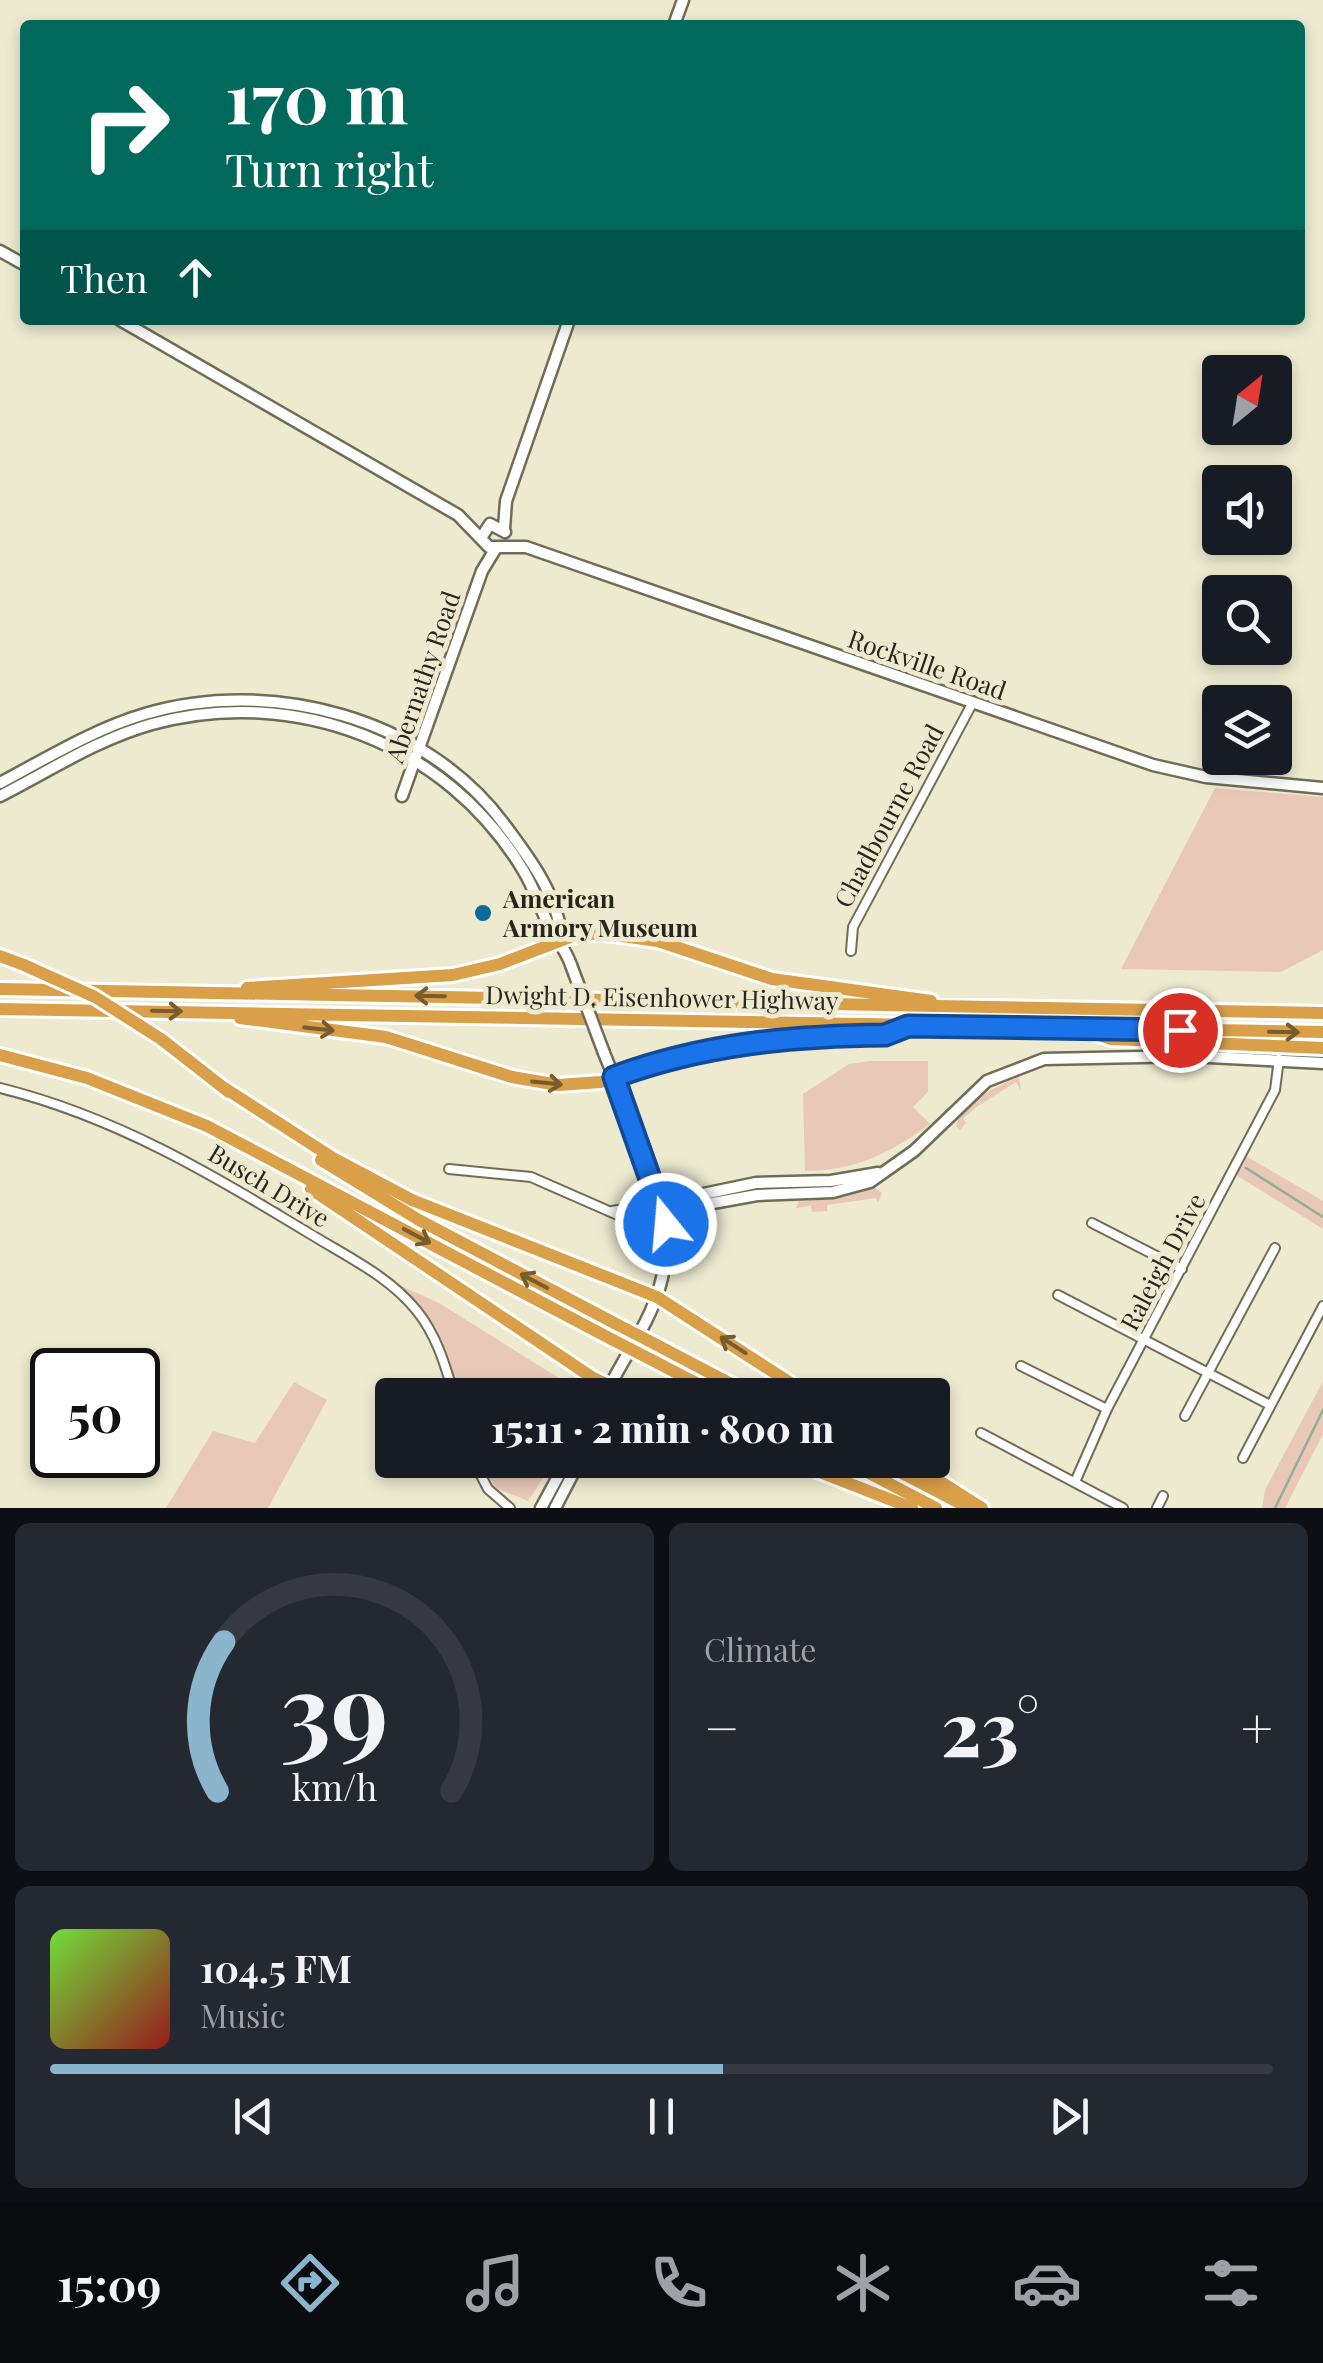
<!DOCTYPE html>
<meta charset="utf-8">
<style>
:root{--surface:#171b24;--page:#242831;--text:#f1f3f6;--muted:#9ea1a6;--line:#363941;--accent:#8ab5cc}
body{margin:0;font-family:"Playfair Display",serif;background:var(--page);color:var(--text);height:100vh;display:flex;flex-direction:column;font-size:38px;white-space:nowrap}
*{box-sizing:border-box;margin:0}
p{font-size:32px;color:var(--muted)}
.icon{flex:none;width:55px;height:55px;fill:none;stroke:currentColor;stroke-width:2;stroke-linecap:round;stroke-linejoin:round}
.map{position:relative;height:1508px;overflow:hidden}
.side{display:flex;flex-direction:column;gap:15px;padding:15px;background:#0d0f14;flex:1}
.side>*{flex:none}
.hud{position:absolute;left:20px;top:20px;width:1285px;height:305px;border-radius:10px;box-shadow:0 5px 15px #0003;background:#00695c;color:#fff;overflow:hidden}
.needle{width:65px;rotate:30deg}
.buttons{position:absolute;left:1202px;top:355px;display:grid;gap:20px}
.buttons a{display:grid;place-items:center;width:90px;height:90px;border-radius:10px;background:var(--surface);box-shadow:0 5px 15px #0003;font-size:50px}
.speed{position:absolute;left:30px;top:1348px;display:flex;gap:20px;font-size:50px;font-weight:700;text-align:center}
.speed>*{display:grid;place-content:center;width:130px;height:130px;border-radius:50%;background:var(--surface);box-shadow:0 5px 15px #0003;line-height:1}
.speed .limit{border:5px solid #111;border-radius:15px;background:#fff;color:#111}
.pin{position:absolute;display:grid;place-items:center;width:85px;height:85px;color:#fff;margin:-42px;border:5px solid #fff;border-radius:50%;box-shadow:0 2px 10px #0007}
.me{position:absolute;width:110px;margin:-55px;rotate:343deg;stroke-linejoin:round;filter:drop-shadow(0 0 8px #0008)}
.turn{display:flex;align-items:center;gap:35px;height:210px;padding:0 40px;font-size:45px}
.turn .icon{width:130px;height:130px;stroke-width:2.5}
.turn b{display:block;font-size:70px;line-height:85px}
.then{display:flex;align-items:center;height:95px;padding:0 40px;background:#0003;gap:20px;font-size:38px}
.big{font-size:75px;font-weight:800;line-height:1.1}
.side .card{flex:1;display:flex;flex-direction:column;justify-content:center;gap:15px;min-width:0;padding:0 35px;border-radius:15px;background:var(--page)}
.side .dial{align-items:center;gap:0}
.dial svg{height:260px;overflow:visible;fill:none;stroke:var(--line);stroke-width:7;stroke-linecap:round;text-anchor:middle}
.dial text{fill:var(--text);stroke:none}
.song{display:flex;align-items:center;gap:30px}
.cover{width:120px;height:120px;border-radius:15px;background:linear-gradient(135deg,hsl(100 70% 55%),hsl(0 70% 35%))}
.played{height:10px;border-radius:5px;background:linear-gradient(90deg,var(--accent) 55%,var(--line) 55%)}
.keys{display:flex;justify-content:space-around;direction:ltr}
.heat{display:flex;justify-content:space-between;align-items:center;font-size:55px;direction:ltr}
.side .tiles{flex:1;display:grid;gap:15px;grid-template-columns:1fr 1fr}
.card:last-child{grid-column:span 2}
.trip{position:absolute;left:375px;top:1378px;width:575px;height:100px;border-radius:10px;background:var(--surface);box-shadow:0 5px 15px #0003;font-weight:800;line-height:100px;text-align:center}
.tab-bar{display:flex;height:160px;justify-content:space-around;align-items:center;background:#090b0e;color:var(--muted)}
.tab-bar .icon{width:70px;height:70px}
.tab-bar .active{color:var(--accent)}
.tab-bar b{font-size:45px;color:var(--text)}
.map>svg:first-child{display:block}
</style>
<div class="map">
<svg width="1323" height="1508" viewBox="0 0 1323 1508">
<rect width="100%" height="100%" fill="#edead0"/>
<path fill="#e9c8b8" d="M1215,788L1323,797V950L1281,972L1121,969Z
M869,1061H928V1092L913,1107L930,1124C891,1153 854,1171 805,1171L803,1094L849,1064Z
M1019,1077L1021,1091L1016,1082L975,1108L963,1119L966,1123L960,1130L956,1126C960,1104 998,1085 1019,1077Z
M1246,1156L1323,1201V1229L1236,1175Z
M875,1188L882,1193L878,1203L876,1198L827,1205V1211L812,1212L811,1206L796,1208L799,1201L845,1197Z
M399,1285L439,1303L586,1395H460L433,1325Z
M1323,1381V1434L1285,1508H1262L1265,1490Z
M294,1382L327,1400L268,1508H166L213,1431L255,1443Z
M480,1460H555L528,1501L496,1488Z"/>
<g fill="none" stroke-linecap="round" stroke-linejoin="round">
<path stroke="#90ae9a" stroke-width="2.5" d="M1246,1168L1323,1217
M1275,1508L1323,1410"/>
<defs>
<path id="street" d="M851,951L853,927L973,702
M0,1088C114,1116 212,1174 312,1235C348,1257 390,1277 417,1311C437,1336 445,1365 454,1395
M449,1169L531,1177L620,1216L663,1212
M612,1211L660,1203
M1092,1223L1182,1269
M1058,1295L1270,1405
M1021,1366L1107,1409
M1185,1416L1275,1248
M981,1433L1123,1508
M1243,1458L1323,1306
M473,1460L488,1489L510,1508
M1075,1482L1107,1409L1275,1090L1279,1059
M1157,1508L1163,1496"/>
<path id="secondary" d="M674,25L683,0
M0,251L25,265
M120,320L458,515L489,547H526L1153,765L1206,777L1323,788
M504,529L506,501L569,320
M481,538L490,524L505,532
M0,783C47,758 94,729 145,714C270,677 425,717 504,824C528,856 560,898 561,939
M0,796C49,771 98,739 152,724C294,685 447,743 523,870C534,888 540,907 549,926C556,939 566,950 571,965
M402,796L482,571L496,548
M660,1203L756,1183L831,1181L878,1173
M663,1212L757,1195L833,1192L870,1182L914,1151L987,1081L1044,1059L1189,1056L1323,1063
M599,1395L610,1386C626,1354 649,1323 659,1289C684,1211 632,1124 604,1053
M541,1508L567,1460
M555,1508L580,1460"/>
<path id="highway" d="M0,956L24,965
M247,988L453,975L500,964L573,936L600,933L658,941L772,979L931,1001
M0,989L1323,1013
M0,1009L1323,1032
M240,1018L386,1037L512,1077L558,1085L601,1082L676,1054L726,1044L885,1035L903,1028
M1094,1033L1111,1039L1323,1048
M161,1039L229,1092
M0,1055L87,1078L207,1126L613,1340
M226,1089L333,1158L412,1200L657,1297L809,1395
M321,1160L419,1220L620,1326
M311,1189L593,1378L629,1395
M655,1344L752,1395
M648,1358L719,1395
M789,1460L912,1508
M844,1460L936,1508
M877,1460L969,1508
M906,1460L982,1508"/>
</defs>
<use href="#street" stroke="#706d56" stroke-width="12"/>
<use href="#secondary" stroke="#706d56" stroke-width="15"/>
<use href="#highway" stroke="#fff" stroke-width="18"/>
<use href="#street" stroke="#fff" stroke-width="8"/>
<use href="#secondary" stroke="#fff" stroke-width="10"/>
<use href="#highway" stroke="#d99f49" stroke-width="12"/>
<defs>
<path id="secondary-bridge" d="M571,965L604,1053"/>
<path id="highway-bridge" d="M24,965L95,997L161,1039
M620,1326L655,1344
M613,1340L648,1358"/>
</defs>
<use href="#secondary-bridge" stroke="#706d56" stroke-width="15" stroke-linecap="butt"/>
<use href="#highway-bridge" stroke="#fff" stroke-width="18" stroke-linecap="butt"/>
<use href="#secondary-bridge" stroke="#fff" stroke-width="10"/>
<use href="#highway-bridge" stroke="#d99f49" stroke-width="12"/>
</g>
<defs><path id="oneway-shaft" d="M-6 0H5M1.5-3L5.5 0L1.5 3" fill="none" stroke-width="1.6" stroke-linecap="round" stroke-linejoin="round" transform="scale(2.5)"/></defs>
<g stroke="#775c30">
<use href="#oneway-shaft" transform="translate(430 996) rotate(-179)"/>
<use href="#oneway-shaft" transform="translate(167 1011) rotate(1)"/>
<use href="#oneway-shaft" transform="translate(319 1029) rotate(6)"/>
<use href="#oneway-shaft" transform="translate(1284 1032) rotate(1)"/>
<use href="#oneway-shaft" transform="translate(547 1083) rotate(6)"/>
<use href="#oneway-shaft" transform="translate(417 1236) rotate(28)"/>
<use href="#oneway-shaft" transform="translate(534 1281) rotate(-152)"/>
<use href="#oneway-shaft" transform="translate(733 1345) rotate(-147)"/>
</g>
<g fill="none" stroke-linecap="round" stroke-linejoin="round">
<defs>
<path id="route" d="M666,1224L614,1077C704,1044 790,1036 885,1035L908,1026L1180,1030"/>
</defs>
<use href="#route" stroke="#114b97" stroke-width="25"/>
<use href="#route" stroke="#1a73e8" stroke-width="18"/>
</g>
<circle fill="#0c6999" stroke="#edead0" stroke-width="4" cx="483" cy="913" r="10"/>
<g text-anchor="middle" stroke-width="10" stroke-linejoin="round" paint-order="stroke">
<g font-size="25" fill="#27261c" stroke="#edead0">
<text transform="translate(927 665) rotate(19)" y="9">Rockville Road</text>
<text transform="translate(423 677) rotate(-71)" y="9">Abernathy Road</text>
<text transform="translate(889 816) rotate(-62)" y="9">Chadbourne Road</text>
<text transform="translate(662 998) rotate(1)" y="9">Dwight D. Eisenhower Highway</text>
<text transform="translate(269 1186) rotate(31)" y="9">Busch Drive</text>
<text transform="translate(1163 1262) rotate(-62)" y="9">Raleigh Drive</text>
</g>
<g font-size="25" font-weight="bold" fill="#27261c" stroke="#edead0" text-anchor="start">
<text x="503" y="908">American<tspan x="503" dy="29">Armory Museum</tspan></text>
</g>
</g>
</svg>
<div class="buttons">
<a><svg class="needle" viewBox="-14 -14 28 28"><path d="M0-13l5 13h-10z" fill="#e53935"/><path d="M0 13l5-13h-10z" fill="#9ea1a6"/></svg></a>
<a><svg class="icon" aria-label="sound" viewBox="0 0 24 24"><path d="M4 9h4l5-4v14l-5-4H4zM17 9q2 3 0 6"/></svg></a>
<a><svg class="icon" aria-label="search" viewBox="0 0 24 24"><circle cx="10" cy="10" r="6"/><path d="M15 15l6 6"/></svg></a>
<a><svg class="icon" aria-label="layers" viewBox="0 0 24 24"><path d="M12 4l9 5-9 5-9-5zM3 14l9 5 9-5"/></svg></a>
</div>
<div class="speed"><div class="limit">50</div></div>
<div class="pin" style="left:1180px;top:1030px;background:#d93025"><svg class="icon" aria-label="arrive" viewBox="0 0 24 24"><path d="M6 21V4h12l-3 4 3 4H6"/></svg></div>
<svg class="me" style="left:666px;top:1224px" viewBox="-20 -20 40 40"><circle r="17" fill="#1a73e8" stroke="#fff" stroke-width="3"/><path d="M0-11L8 9 0 5-8 9z" fill="#fff"/></svg>
<div class="trip">15:11 · 2 min · 800 m</div>
<div class="hud">
<div class="turn"><svg class="icon" aria-label="right" viewBox="0 0 24 24"><path d="M7 20v-9h11M14 6l5 5-5 5"/></svg><div><b>170 m</b>Turn right</div></div>
<div class="then">Then<svg class="icon" aria-label="ahead" viewBox="0 0 24 24"><path d="M12 20V5M6 11l6-6 6 6"/></svg></div>
</div>
</div>
<section class="side">
<div class="tiles">
<div class="card dial"><svg viewBox="0 0 100 80">
<path d="M14 69A42 42 0 1 1 86 69"/>
<path d="M14 69A42 42 0 0 1 16 23" stroke="#8ab5cc"/>
<text x="50" y="56" font-size="32" font-weight="700">39</text>
<text x="50" y="72" font-size="11">km/h</text>
</svg></div>
<div class="card"><p>Climate</p>
<div class="heat"><a>−</a><b class="big">23°</b><a>+</a></div>
</div>
<div class="card">
<div class="song"><i class="cover"></i><div><b>104.5 FM</b><p>Music</p></div></div>
<div class="played"></div>
<div class="keys"><svg class="icon" aria-label="previous" viewBox="0 0 24 24"><path d="M18 5L8 12l10 7zM5 5v14"/></svg><svg class="icon" aria-label="pause" viewBox="0 0 24 24"><path d="M8 5v14M16 5v14"/></svg><svg class="icon" aria-label="next" viewBox="0 0 24 24"><path d="M6 5l10 7-10 7zM19 5v14"/></svg></div>
</div>
</div>
</section>
<nav class="tab-bar">
<b>15:09</b>
<svg class="icon active" aria-label="directions" viewBox="0 0 24 24"><path d="M12 3l9 9-9 9-9-9zM9 14v-3h6M13 9l2 2-2 2"/></svg>
<svg class="icon" aria-label="music" viewBox="0 0 24 24"><path d="M9 18V5l10-2v13"/><circle cx="6" cy="18" r="3"/><circle cx="16" cy="16" r="3"/></svg>
<svg class="icon" aria-label="phone" viewBox="0 0 24 24"><path d="M5 4h4l2 5-3 2q2 4 5 5l2-3 5 2v4C11 20 4 13 5 4z"/></svg>
<svg class="icon" aria-label="climate" viewBox="0 0 24 24"><path d="M12 3v18M4 7l16 10M4 17L20 7"/></svg>
<svg class="icon" aria-label="car" viewBox="0 0 24 24"><path d="M5 17H2v-5l4-1 3-4h7l3 4 3 1v5h-3M9 17h6M6 11h13"/><circle cx="7" cy="17" r="2"/><circle cx="17" cy="17" r="2"/></svg>
<svg class="icon" aria-label="filters" viewBox="0 0 24 24"><path d="M4 7h16M4 17h16"/><circle cx="9" cy="7" r="2"/><circle cx="15" cy="17" r="2"/></svg>
</nav>
